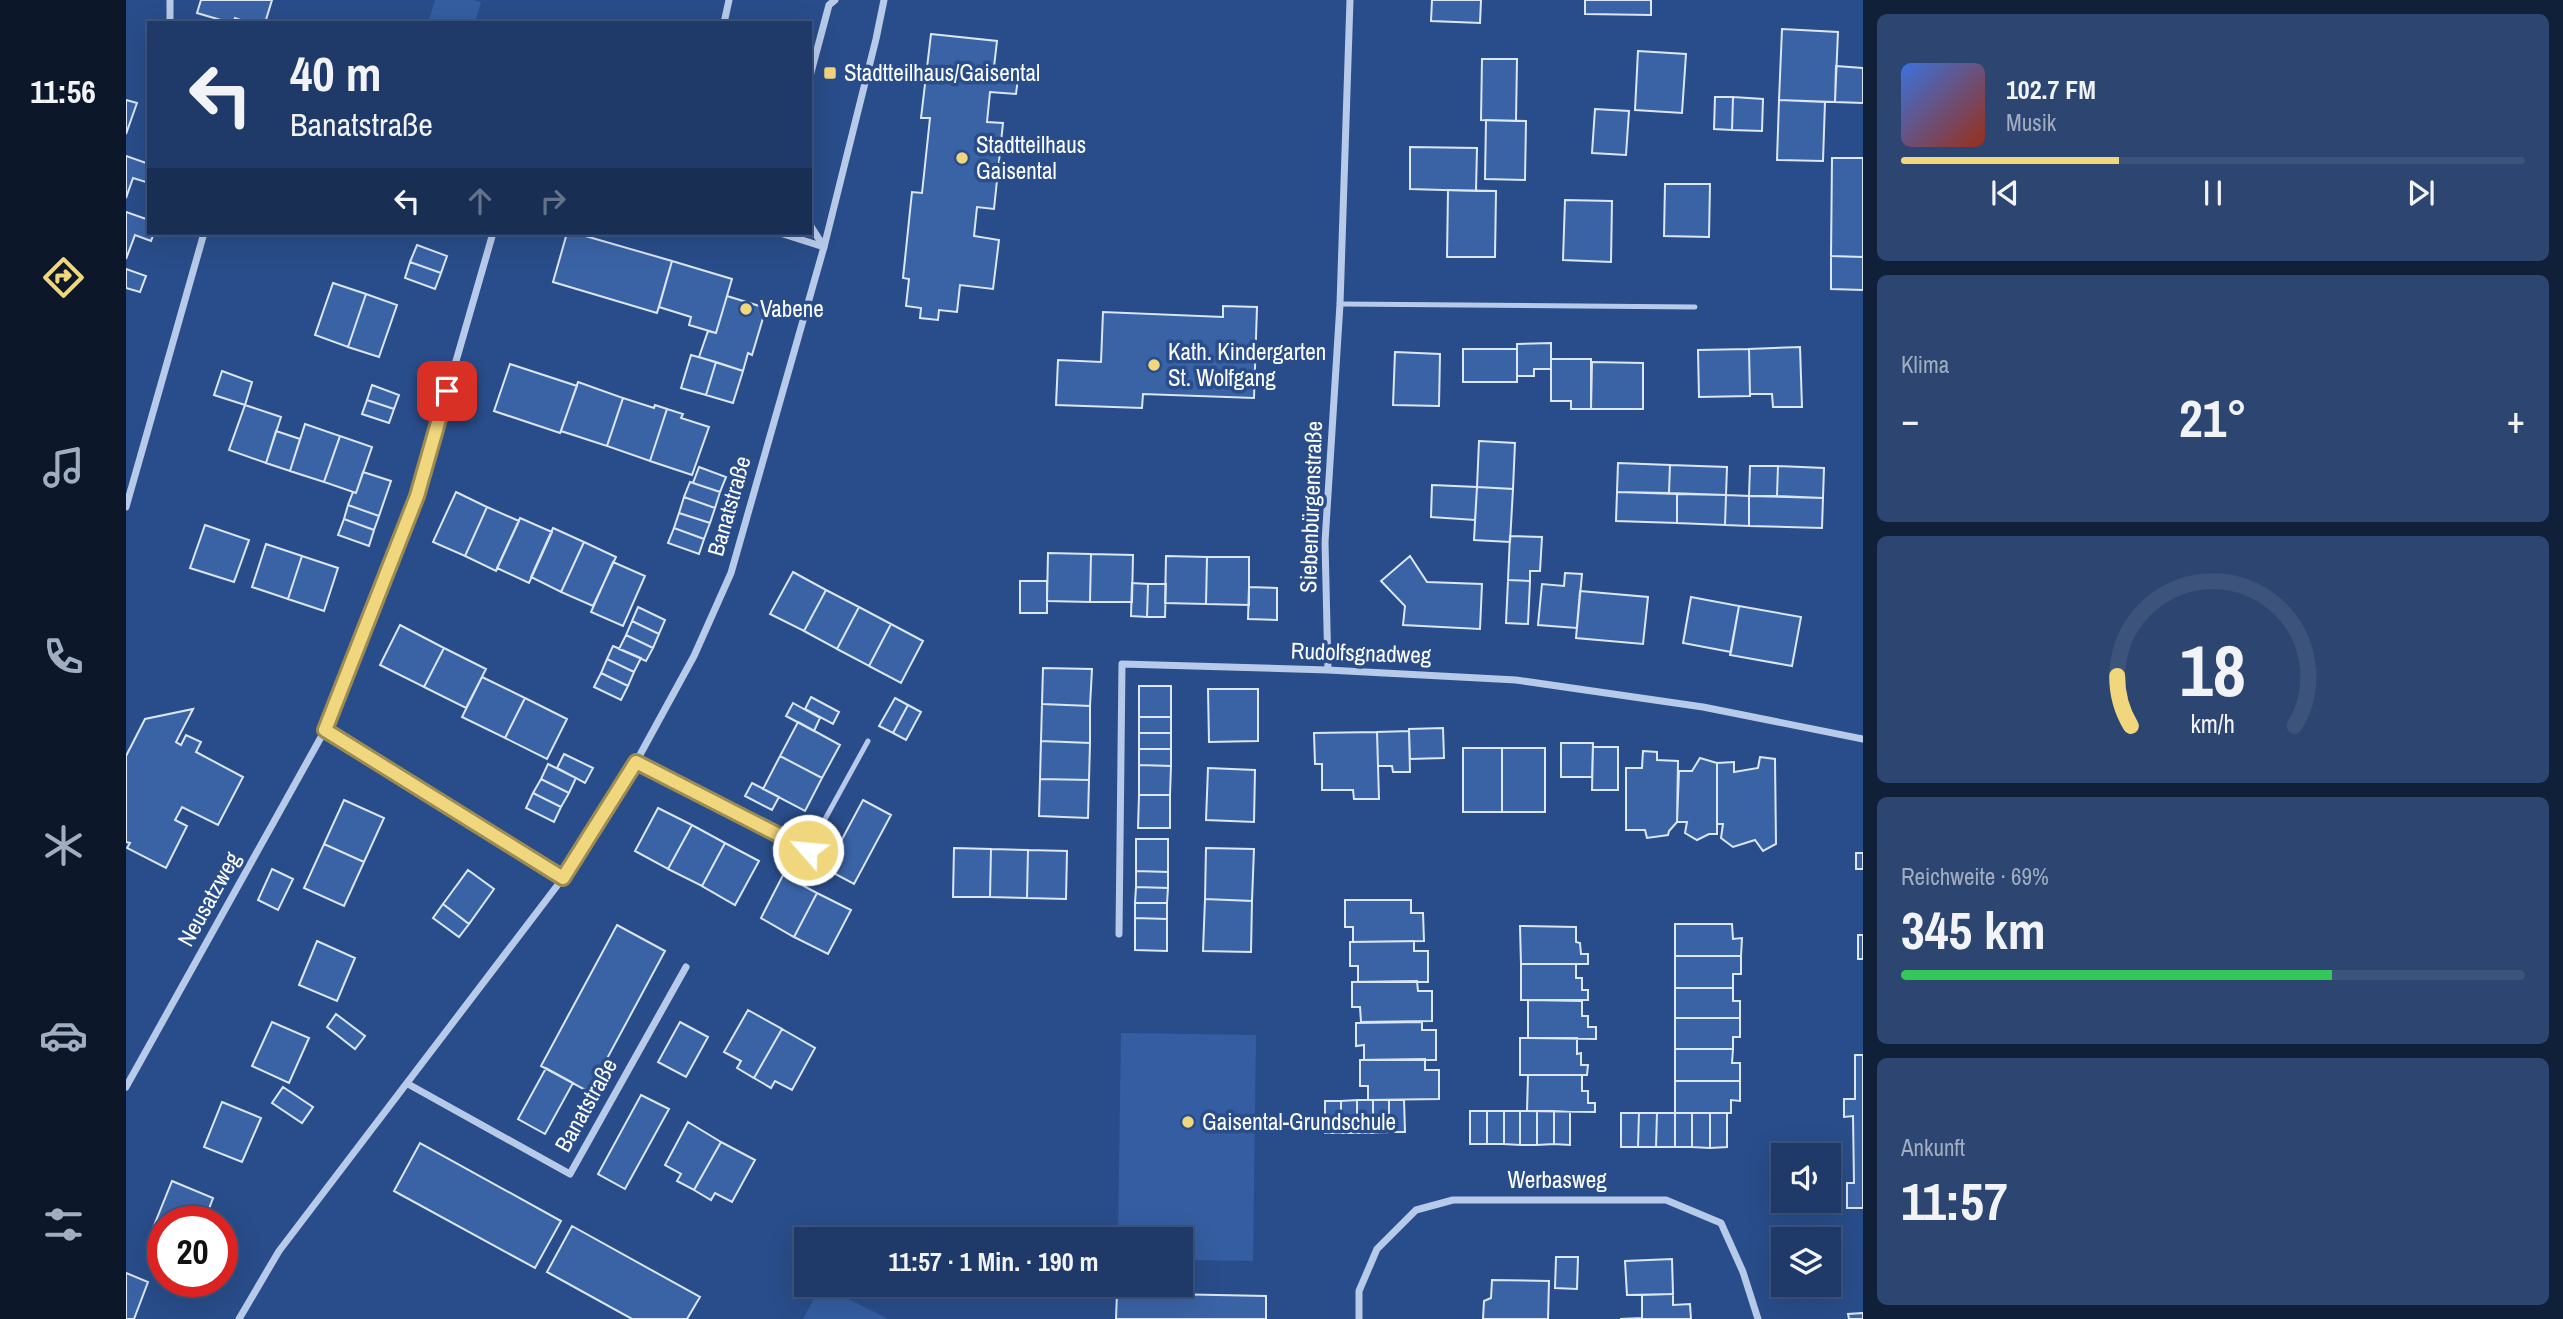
<!DOCTYPE html>
<html lang="de">
<meta charset="utf-8">
<style>
:root{--surface:#1f3a68;--page:#2c4571;--text:#f1f3f6;--muted:#a1adc0;--line:#3c547c;--accent:#f0d77e}
body{margin:0;font-family:"Archivo Narrow",sans-serif;background:var(--page);color:var(--text);height:100vh;display:flex;flex-direction:column;font-size:26px;white-space:nowrap}
*{box-sizing:border-box;margin:0}
p{font-size:23px;color:var(--muted)}
.icon{flex:none;width:38px;height:38px;fill:none;stroke:currentColor;stroke-width:2;stroke-linecap:round;stroke-linejoin:round}
.map{position:relative;flex:1;overflow:hidden}
.sheet{display:flex;flex-direction:column;gap:14px;padding:14px;background:#112039;width:700px}
.sheet>*{flex:none}
.hud{position:absolute;left:21px;top:21px;width:665px;height:214px;border-radius:0px;box-shadow:0 7px 28px #0002,0 0 0 2px var(--line);background:#1f3a68;color:var(--text);overflow:hidden}
.controls{position:absolute;left:1645px;top:1143px;display:grid;gap:14px}
.controls a{display:grid;place-items:center;width:70px;height:70px;border-radius:0px;background:var(--surface);box-shadow:0 7px 28px #0002,0 0 0 2px var(--line);font-size:35px}
.speed{position:absolute;left:21px;top:1206px;display:flex;gap:14px;font-size:35px;font-weight:700;text-align:center}
.speed>*{display:grid;place-content:center;width:91px;height:91px;border-radius:50%;background:var(--surface);box-shadow:0 7px 28px #0002,0 0 0 2px var(--line);line-height:1}
.speed .limit{border:10px solid #d22;background:#fff;color:#111}
.pin{position:absolute;display:grid;place-items:center;width:60px;height:60px;color:#fff;margin:-30px;border-radius:14px;box-shadow:0 4px 10px #0006}
.me{position:absolute;width:77px;margin:-38px;rotate:297deg;stroke-linejoin:round;filter:drop-shadow(0 0 5px #0008)}
.turn{display:flex;align-items:center;gap:24px;height:147px;padding:0 28px;font-size:32px}
.turn .icon{width:91px;height:91px;stroke-width:2.5}
.turn b{display:block;font-size:49px;line-height:60px}
.lanes{display:flex;align-items:center;height:66px;padding:0 28px;background:#0003;justify-content:center;gap:35px;direction:ltr}
.lanes .off{opacity:.35}
.big{font-size:52px;font-weight:800;line-height:1.1}
.sheet .widget{flex:1;display:flex;flex-direction:column;justify-content:center;gap:10px;min-width:0;padding:0 24px;border-radius:10px;background:var(--page)}
.sheet .dial{align-items:center;gap:0}
.dial svg{height:182px;overflow:visible;fill:none;stroke:var(--line);stroke-width:7;stroke-linecap:round;text-anchor:middle}
.dial text{fill:var(--text);stroke:none}
.song{display:flex;align-items:center;gap:21px}
.cover{width:84px;height:84px;border-radius:10px;background:linear-gradient(135deg,hsl(220 70% 55%),hsl(10 70% 35%))}
.played{height:7px;border-radius:4px;background:linear-gradient(90deg,var(--accent) 35%,var(--line) 35%)}
.keys{display:flex;justify-content:space-around;direction:ltr}
.heat{display:flex;justify-content:space-between;align-items:center;font-size:38px;direction:ltr}
.charge{height:10px;border-radius:5px;background:linear-gradient(90deg,#34c759 69%,var(--line) 0)}
.trip{position:absolute;left:668px;top:1227px;width:399px;height:70px;border-radius:0px;background:var(--surface);box-shadow:0 7px 28px #0002,0 0 0 2px var(--line);font-weight:800;line-height:70px;text-align:center}
main{display:flex;flex:1;min-height:0}
.tabs{display:flex;flex-direction:column;width:126px;justify-content:space-around;align-items:center;background:#0c172a;color:var(--muted)}
.tabs .icon{width:49px;height:49px}
.tabs .current{color:var(--accent)}
.tabs b{font-size:32px;color:var(--text)}
.map>svg:first-child{display:block}
</style>
<main>
<nav class="tabs">
<b>11:56</b>
<svg class="icon current" aria-label="directions" viewBox="0 0 24 24"><path d="M12 3l9 9-9 9-9-9zM9 14v-3h6M13 9l2 2-2 2"/></svg>
<svg class="icon" aria-label="music" viewBox="0 0 24 24"><path d="M9 18V5l10-2v13"/><circle cx="6" cy="18" r="3"/><circle cx="16" cy="16" r="3"/></svg>
<svg class="icon" aria-label="phone" viewBox="0 0 24 24"><path d="M5 4h4l2 5-3 2q2 4 5 5l2-3 5 2v4C11 20 4 13 5 4z"/></svg>
<svg class="icon" aria-label="climate" viewBox="0 0 24 24"><path d="M12 3v18M4 7l16 10M4 17L20 7"/></svg>
<svg class="icon" aria-label="car" viewBox="0 0 24 24"><path d="M5 17H2v-5l4-1 3-4h7l3 4 3 1v5h-3M9 17h6M6 11h13"/><circle cx="7" cy="17" r="2"/><circle cx="17" cy="17" r="2"/></svg>
<svg class="icon" aria-label="filters" viewBox="0 0 24 24"><path d="M4 7h16M4 17h16"/><circle cx="9" cy="7" r="2"/><circle cx="15" cy="17" r="2"/></svg>
</nav>
<div class="map">
<svg width="1737" height="1319" viewBox="0 0 1737 1319">
<rect width="100%" height="100%" fill="#294d8a"/>
<path fill="#345ea1" d="M309,0H347L355,2L349,23H302Z
M995,1033L1130,1035L1127,1261L1055,1260V1239H992Z
M695,1285L762,1319H677Z"/>
<path fill="#3a63a6" stroke="#dbe6f7" stroke-width="2" d="M75,0H146L139,23H123L109,18L107,23H105L71,13Z
M1306,0H1355L1354,23L1305,21Z
M1459,0H1525V15L1459,14Z
M1656,29L1712,32L1709,102L1653,100Z
M805,34L871,41L867,76L892,78L890,94L864,92L861,122L877,123L868,209L851,207L848,236L873,240L867,289L834,285L831,312L813,310L812,320L794,318L795,308L780,306L783,279L777,278L786,192L796,193L804,118H795Z
M1512,51L1560,54L1556,113L1509,110Z
M1356,59H1391L1390,121L1355,120Z
M1710,66L1737,68V103L1709,102Z
M1589,97H1607L1606,130L1588,129Z
M1607,97L1637,99L1636,131L1606,130Z
M0,100L11,103L0,134Z
M1653,100L1699,102L1697,161L1651,160Z
M1469,109L1503,111L1500,155L1466,153Z
M1360,120L1400,121L1399,180L1359,179Z
M1284,147L1351,148L1350,191L1284,189Z
M0,156L23,164V183L7,178L0,198Z
M1706,158H1737V257L1705,256Z
M1539,184H1584L1583,237L1538,236Z
M1322,190L1370,191L1369,257H1321Z
M1439,200L1486,201L1485,262L1437,260Z
M0,212L23,220V233H28L25,241L9,235L0,259Z
M441,233H449L546,261L531,313L427,282Z
M291,245L321,256L315,273L284,262Z
M1705,256L1737,257V290L1705,289Z
M546,261L606,279L590,333L563,325L565,317L533,307Z
M284,262L315,273L309,289L279,278Z
M0,269L20,276L14,292L0,288Z
M207,283L240,294L222,347L189,335Z
M240,294L271,305L253,357L222,347Z
M601,296L640,308L626,355L622,353L617,371L573,357L582,331L590,333Z
M1097,306L1131,307L1128,398L1017,394L1016,408L930,405L932,360L975,362L977,312L1097,317Z
M1425,343V369H1408V376H1391V344Z
M1674,347L1676,407H1647L1646,394H1624L1623,349Z
M1337,349H1391V382H1337Z
M1623,349L1624,396L1573,397L1572,350Z
M1269,352L1314,354L1313,406L1267,405Z
M565,355L590,362L580,395L555,388Z
M1425,359H1465V409H1445V401H1425Z
M590,362L617,371L607,403L580,395Z
M1466,362L1517,363V409H1465Z
M384,364L451,386L434,433L368,411Z
M96,371L126,382L119,405L88,395Z
M452,382L497,398L481,446L435,431Z
M246,385L273,395L268,409L241,400Z
M497,398L528,408L529,405L541,409L524,461L481,446Z
M241,400L268,409L263,423L236,414Z
M119,405L155,417L140,463L103,450Z
M541,409L557,414L555,418L583,427L566,475L524,461Z
M179,424L214,436L198,482L164,471Z
M150,431L174,439L164,471L140,463Z
M214,436L246,447L230,493L198,482Z
M1353,441L1389,443L1387,489L1351,487Z
M1492,463L1544,465L1543,493L1491,492Z
M1544,465L1601,467L1600,495L1543,493Z
M1624,466H1652L1651,496H1623Z
M1652,466L1698,468L1697,498L1651,496Z
M573,467L600,477L594,492L567,483Z
M237,472L265,481L253,516L222,505L227,492L230,493Z
M564,482L594,492L589,508L558,497Z
M1306,485L1351,487L1349,520L1305,517Z
M1351,487L1387,489L1384,542L1348,540Z
M330,492L361,507L339,556L307,542Z
M1491,492L1551,494V523L1490,521Z
M1551,494L1600,495L1599,525L1551,523Z
M1600,495L1623,496V526L1599,525Z
M1623,496L1697,498L1696,528L1623,526Z
M558,497L589,508L584,523L553,513Z
M222,505L253,516L248,530L218,519Z
M361,507L393,521L370,571L339,556Z
M553,513L584,523L578,539L548,528Z
M394,518L426,532L403,583L371,568Z
M218,519L248,530L243,546L212,535Z
M79,525L123,540L108,582L64,568Z
M427,528L458,542L435,592L405,577Z
M548,528L578,539L573,554L542,543Z
M1384,536L1416,537L1414,571H1404V581L1382,580Z
M458,542L490,557L467,606L435,592Z
M140,544L176,556L162,599L126,587Z
M922,553L965,554L964,602L921,601Z
M965,554L1007,555L1006,602H964Z
M176,556L212,568L198,611L162,599Z
M1040,556L1081,557L1080,604L1039,603Z
M1284,556L1301,582L1356,584L1354,629L1277,625L1279,606L1255,581Z
M1081,557H1123V605L1080,604Z
M487,562L519,576L497,626L465,612Z
M667,572L700,590L678,631L644,614Z
M1439,573L1456,574L1451,628L1412,625L1416,584L1438,586Z
M1382,580L1404,581L1402,624L1380,623Z
M894,581H921V613H894Z
M1006,583L1022,584L1021,617L1005,616Z
M1022,584H1040L1039,617H1021Z
M1123,587L1151,588V620L1122,619Z
M700,590L733,607L711,649L678,631Z
M1454,591L1522,597L1517,644L1450,638Z
M1565,597L1613,606L1605,652L1557,643Z
M1613,606L1675,617L1666,666L1604,655Z
M512,607L539,620L533,634L506,621Z
M733,607L765,624L743,666L711,649Z
M506,621L533,634L527,648L500,635Z
M765,624L797,641L775,683L743,666Z
M274,625L318,648L298,687L254,665Z
M500,635L527,648L520,661L493,649Z
M487,646L515,658L508,672L481,659Z
M318,648L360,669L340,708L298,687Z
M481,659L508,672L502,686L475,673Z
M917,668L966,669L964,706L916,704Z
M475,673L502,686L495,700L468,687Z
M356,677L399,698L379,738L336,717Z
M1013,686H1045V717H1013Z
M1082,689H1132V741L1083,742Z
M685,697L713,712L707,724L679,709Z
M399,698L441,719L421,759L379,738Z
M769,698L782,705L767,733L753,726Z
M667,703L694,718L688,731L660,716Z
M916,704L964,706V743L915,741Z
M782,705L795,712L780,740L767,733Z
M67,709L50,742L55,745L60,735L75,742L70,752L117,777L92,825L56,807L49,820L61,826L40,868L1,848L4,843L0,842V756L19,719Z
M1013,717H1045V733H1013Z
M672,722L714,745L696,778L654,756Z
M1317,728L1318,758L1284,759L1283,729Z
M1283,731L1284,772H1267L1266,766H1252L1251,732Z
M1251,732L1253,799H1228L1227,790H1196V764H1189L1188,733Z
M1013,733H1045V749H1013Z
M915,741L964,743L963,780L914,779Z
M1435,743H1467L1466,777H1435Z
M1467,747H1492V790H1466Z
M1337,748H1376V812H1337Z
M1376,748H1419V812H1376Z
M1013,749H1045V766L1013,765Z
M1517,751L1531,752V760L1552,761L1551,822L1543,831L1542,835L1521,838L1519,830H1500V768H1516Z
M438,754L467,768L459,783L431,768Z
M654,756L696,778L679,811L637,789Z
M1634,757L1649,759L1650,844L1637,851L1629,840L1607,847L1595,838L1597,824H1591V763L1608,762V772L1632,768Z
M1574,758L1591,763V834H1583L1571,840L1559,833L1561,822H1551L1553,771H1566Z
M422,764L450,778L443,793L415,779Z
M1013,765L1045,766L1044,795H1013Z
M1082,768L1129,770L1128,822L1080,820Z
M415,779L443,793L435,807L407,793Z
M914,779L963,780L962,818L913,816Z
M626,783L653,797L646,810L619,796Z
M407,793L435,807L428,822L400,808Z
M1013,795H1044V828H1012Z
M218,800L258,818L238,862L198,844Z
M737,800L765,815L728,884L700,869Z
M532,808L566,825L542,869L509,851Z
M566,825L599,843L576,886L542,869Z
M1010,839H1042V872L1010,871Z
M599,843L633,861L609,905L576,886Z
M198,844L238,862L218,906L178,888Z
M828,848L865,849L864,897H827Z
M1080,848L1128,849L1126,901L1079,899Z
M865,849L902,850L901,898L864,897Z
M902,850L941,851L940,899L901,898Z
M1730,853H1737V869H1730Z
M146,869L167,879L152,910L132,900Z
M342,870L368,889L343,924L317,904Z
M1010,871L1042,872V888L1010,887Z
M657,875L691,893L668,937L635,918Z
M1010,887L1042,888L1041,903H1009Z
M691,893L725,910L702,954L668,937Z
M1079,899L1126,901L1125,952L1077,951Z
M1219,900H1285V913H1297L1298,941L1227,942V927H1219Z
M1009,903H1041V919L1009,918Z
M317,904L343,924L333,937L307,918Z
M1009,918L1041,919V951L1009,950Z
M1549,924H1606L1607,939L1616,938L1615,956H1549Z
M491,925L539,951L463,1092L415,1066Z
M1394,926L1450,927V942L1454,943L1455,954H1462V964H1395Z
M1732,935H1737V959H1732Z
M191,941L229,958L211,1001L173,985Z
M1288,941V951H1302V982H1232V966H1224V942Z
M1549,956H1615V974H1607V988H1549Z
M1395,964H1450V978H1456V990H1462V1000H1395Z
M1291,981L1292,991H1306V1021L1235,1022L1234,1007H1226V982Z
M1549,988H1607V1001H1614V1018H1549Z
M1402,1000L1456,1001V1016H1462V1027H1470V1039L1402,1038Z
M622,1010L656,1029L628,1078L611,1068L615,1061L598,1052Z
M210,1014L239,1036L229,1049L201,1027Z
M1549,1018H1614V1037H1607V1049H1549Z
M146,1022L183,1038L163,1083L126,1066Z
M554,1022L582,1037L560,1077L532,1062Z
M1296,1022V1030H1310V1060H1238V1045L1230,1046V1023Z
M656,1029L689,1048L666,1090L649,1081L645,1088L628,1078Z
M1394,1038H1451V1054L1455,1053V1065H1462L1461,1075H1394Z
M1549,1049H1607L1606,1063H1614V1081H1549Z
M1729,1055H1737V1208H1721V1183H1728L1727,1116L1718,1117V1099H1729Z
M1299,1059V1070H1313V1099L1242,1100V1086H1234V1060Z
M420,1068L447,1083L419,1134L392,1119Z
M1402,1075H1456V1091H1462V1103H1469V1112L1401,1111Z
M1549,1081H1614V1101L1605,1100V1113H1549Z
M157,1087L187,1107L176,1123L146,1103Z
M515,1095L543,1109L499,1189L472,1174Z
M1231,1100V1133H1215V1101Z
M1231,1100H1247V1133H1231Z
M1247,1100H1263V1132L1247,1133Z
M1263,1100H1278L1279,1132H1263Z
M1199,1101H1215V1133H1199Z
M96,1102L135,1118L116,1162L78,1147Z
M1344,1111H1361V1144H1344Z
M1361,1111H1378V1144H1361Z
M1378,1111H1394V1145L1378,1144Z
M1394,1111H1411V1145H1394Z
M1411,1111H1428V1144L1411,1145Z
M1428,1111L1444,1112V1145L1428,1144Z
M1495,1113H1513L1512,1147H1495Z
M1513,1113H1531L1530,1147H1512Z
M1531,1113H1549V1147H1530Z
M1549,1113H1566V1147H1549Z
M1566,1113H1584V1148L1566,1147Z
M1584,1113H1601V1147L1584,1148Z
M562,1122L595,1142L568,1190L551,1181L555,1174L539,1165Z
M595,1142L629,1160L606,1202L589,1193L585,1200L568,1190Z
M294,1143L435,1221L409,1268L268,1191Z
M46,1181L87,1198L78,1222H37V1231L27,1228Z
M446,1226L574,1297L561,1319H506L421,1272Z
M1430,1257H1452L1451,1289L1429,1288Z
M1546,1259L1547,1294L1501,1295L1499,1261Z
M0,1273L22,1282L8,1319H0Z
M1366,1280L1423,1281L1422,1319H1357L1358,1301L1365,1298Z
M991,1293L1140,1296V1319H990Z
M1547,1294V1305L1564,1304L1565,1319H1494L1516,1318V1295Z
M1737,1313V1319H1723L1722,1314Z"/>
<g fill="none" stroke-linecap="round" stroke-linejoin="round">
<path stroke="#b7cae9" stroke-width="5" d="M1214,304L1569,307
M510,762L682,850L742,741"/>
<path stroke="#b7cae9" stroke-width="7" d="M44,23V0
M598,23L603,0
M684,76L703,5L709,0
M684,225L698,247
M654,233L698,247
M0,507L78,233
M1202,670L1199,542L1214,304L1224,0
M199,730L437,878
M993,934L996,664L1202,670L1390,680L1577,707L1737,739
M282,1084L444,1174L560,967
M0,1087L199,730L291,496L367,233
M113,1319L153,1251L437,878L510,762L568,656L605,573L698,247L750,39L758,0
M1233,1319V1291L1251,1249L1290,1210L1327,1200H1540L1595,1223L1617,1272L1632,1319"/>
</g>
<g fill="none" stroke-linecap="round" stroke-linejoin="round">
<defs>
<path id="route" d="M321,391L291,496L199,730L437,878L510,762L682,850"/>
</defs>
<use href="#route" stroke="#9c8c52" stroke-width="18"/>
<use href="#route" stroke="#f0d77e" stroke-width="12"/>
</g>
<g fill="#f0d77e" stroke="#294d8a" stroke-width="2.5">
<rect x="697" y="66" width="14" height="14" rx="3.5"/>
<circle cx="836" cy="158" r="7"/>
<circle cx="620" cy="309" r="7"/>
<circle cx="1028" cy="365" r="7"/>
<circle cx="1062" cy="1122" r="7"/>
</g>
<g text-anchor="middle" stroke-width="7" stroke-linejoin="round" paint-order="stroke">
<g font-size="23" fill="#fff" stroke="#294d8a" text-anchor="start">
<text x="718" y="81">Stadtteilhaus/Gaisental</text>
<text x="850" y="153">Stadtteilhaus<tspan x="850" dy="26">Gaisental</tspan></text>
<text x="634" y="317">Vabene</text>
<text x="1042" y="360">Kath. Kindergarten<tspan x="1042" dy="26">St. Wolfgang</tspan></text>
<text x="1076" y="1130">Gaisental-Grundschule</text>
</g>
<g font-size="23" fill="#fff" stroke="#294d8a">
<text transform="translate(603 506) rotate(-74)" y="8">Banatstraße</text>
<text transform="translate(1185 507) rotate(-88)" y="8">Siebenbürgenstraße</text>
<text transform="translate(1235 653) rotate(2)" y="8">Rudolfsgnadweg</text>
<text transform="translate(83 899) rotate(-61)" y="8">Neusatzweg</text>
<text transform="translate(460 1105) rotate(-61)" y="8">Banatstraße</text>
<text x="1431" y="1188">Werbasweg</text>
</g>
</g>
</svg>
<div class="controls">
<a><svg class="icon" aria-label="sound" viewBox="0 0 24 24"><path d="M4 9h4l5-4v14l-5-4H4zM17 9q2 3 0 6"/></svg></a>
<a><svg class="icon" aria-label="layers" viewBox="0 0 24 24"><path d="M12 4l9 5-9 5-9-5zM3 14l9 5 9-5"/></svg></a>
</div>
<div class="speed"><div class="limit">20</div></div>
<div class="pin" style="left:321px;top:391px;background:#d93025"><svg class="icon" aria-label="arrive" viewBox="0 0 24 24"><path d="M6 21V4h12l-3 4 3 4H6"/></svg></div>
<svg class="me" style="left:682px;top:850px" viewBox="-20 -20 40 40"><circle r="17" fill="#f0d77e" stroke="#fff" stroke-width="3"/><path d="M0-11L8 9 0 5-8 9z" fill="#fff"/></svg>
<div class="trip">11:57 · 1 Min. · 190 m</div>
<div class="hud">
<div class="turn"><svg class="icon" aria-label="left" viewBox="0 0 24 24"><path d="M17 20v-9H6M10 6l-5 5 5 5"/></svg><div><b>40 m</b>Banatstraße</div></div>
<div class="lanes"><svg class="icon" aria-label="left" viewBox="0 0 24 24"><path d="M17 20v-9H6M10 6l-5 5 5 5"/></svg><svg class="icon off" aria-label="ahead" viewBox="0 0 24 24"><path d="M12 20V5M6 11l6-6 6 6"/></svg><svg class="icon off" aria-label="right" viewBox="0 0 24 24"><path d="M7 20v-9h11M14 6l5 5-5 5"/></svg></div>
</div>
</div>
<section class="sheet">
<div class="widget">
<div class="song"><i class="cover"></i><div><b>102.7 FM</b><p>Musik</p></div></div>
<div class="played"></div>
<div class="keys"><svg class="icon" aria-label="previous" viewBox="0 0 24 24"><path d="M18 5L8 12l10 7zM5 5v14"/></svg><svg class="icon" aria-label="pause" viewBox="0 0 24 24"><path d="M8 5v14M16 5v14"/></svg><svg class="icon" aria-label="next" viewBox="0 0 24 24"><path d="M6 5l10 7-10 7zM19 5v14"/></svg></div>
</div>
<div class="widget"><p>Klima</p>
<div class="heat"><a>−</a><b class="big">21°</b><a>+</a></div>
</div>
<div class="widget dial"><svg viewBox="0 0 100 80">
<path d="M14 69A42 42 0 1 1 86 69"/>
<path d="M14 69A42 42 0 0 1 8 47" stroke="#f0d77e"/>
<text x="50" y="56" font-size="32" font-weight="700">18</text>
<text x="50" y="72" font-size="11">km/h</text>
</svg></div>
<div class="widget"><p>Reichweite · 69%</p><b class="big">345 km</b><div class="charge"></div></div>
<div class="widget"><p>Ankunft</p><b class="big">11:57</b></div>
</section>
</main>
